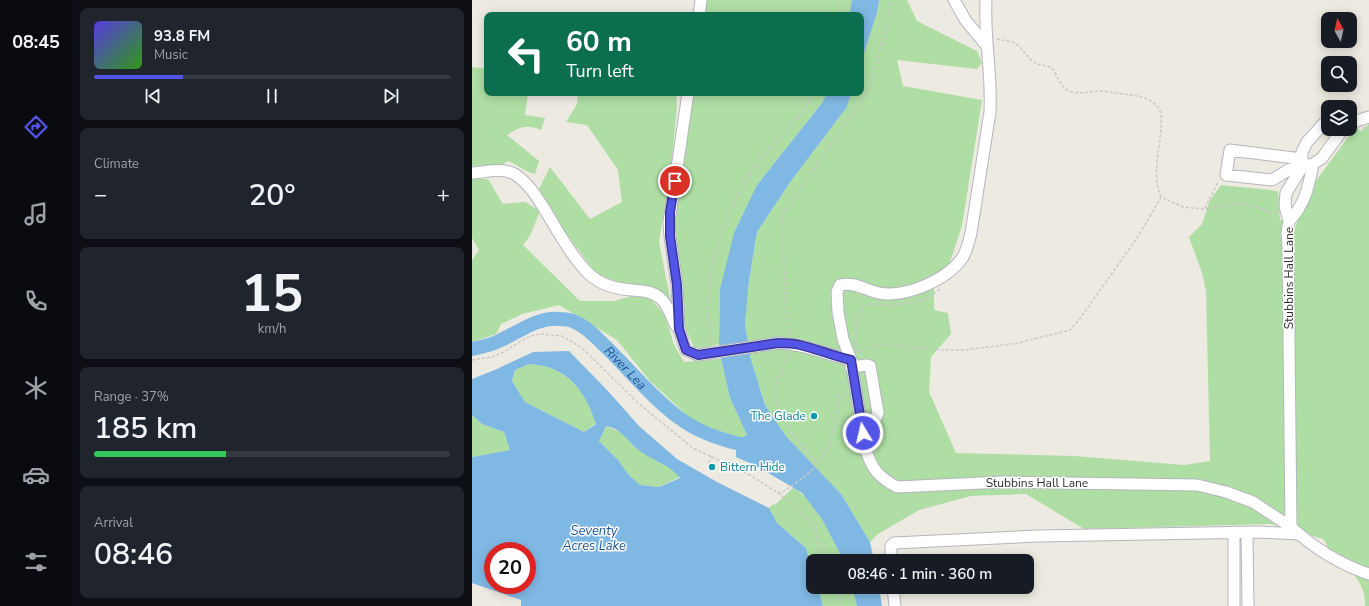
<!DOCTYPE html>
<meta charset="utf-8">
<style>
:root{--surface:#171b24;--page:#20242c;--text:#f1f3f6;--muted:#9ea1a6;--line:#363941;--accent:#5355e9}
body{margin:0;font-family:"Nunito Sans",sans-serif;background:var(--page);color:var(--text);height:100vh;display:flex;flex-direction:column;font-size:15px;white-space:nowrap}
*{box-sizing:border-box;margin:0}
p{font-size:13px;color:var(--muted)}
.icon{flex:none;width:22px;height:22px;fill:none;stroke:currentColor;stroke-width:2;stroke-linecap:round;stroke-linejoin:round}
.map{position:relative;flex:1;overflow:hidden}
.drawer{display:flex;flex-direction:column;gap:8px;padding:8px;background:#0d0f14;width:400px}
.drawer>*{flex:none}
.hud{position:absolute;left:12px;top:12px;width:380px;height:84px;border-radius:8px;box-shadow:0 2px 10px #0003;background:#0b6e4f;color:#fff;overflow:hidden}
.needle{width:26px;rotate:352deg}
.fabs{position:absolute;left:849px;top:12px;display:grid;gap:8px}
.fabs a{display:grid;place-items:center;width:36px;height:36px;border-radius:8px;background:var(--surface);box-shadow:0 2px 10px #0003;font-size:20px}
.speed{position:absolute;left:12px;top:542px;display:flex;gap:8px;font-size:20px;font-weight:700;text-align:center}
.speed>*{display:grid;place-content:center;width:52px;height:52px;border-radius:50%;background:var(--surface);box-shadow:0 2px 10px #0003;line-height:1}
.speed .limit{border:6px solid #d22;background:#fff;color:#111}
.pin{position:absolute;display:grid;place-items:center;width:34px;height:34px;color:#fff;margin:-17px;border:2px solid #fff;border-radius:50%;box-shadow:0 1px 4px #0007}
.me{position:absolute;width:44px;margin:-22px;rotate:351deg;stroke-linejoin:round;filter:drop-shadow(0 0 3px #0008)}
.turn{display:flex;align-items:center;gap:14px;height:84px;padding:0 16px;font-size:18px}
.turn .icon{width:52px;height:52px;stroke-width:2.5}
.turn b{display:block;font-size:28px;line-height:34px}
.big{font-size:30px;font-weight:600;line-height:1.1}
.drawer .widget{flex:1;display:flex;flex-direction:column;justify-content:center;gap:6px;min-width:0;padding:0 14px;border-radius:8px;background:var(--page)}
.drawer .dial{align-items:center;gap:0}
.dial b{font-size:52px;line-height:1}
.song{display:flex;align-items:center;gap:12px}
.cover{width:48px;height:48px;border-radius:6px;background:linear-gradient(135deg,hsl(250 70% 55%),hsl(110 70% 35%))}
.played{height:4px;border-radius:2px;background:linear-gradient(90deg,var(--accent) 25%,var(--line) 25%)}
.keys{display:flex;justify-content:space-around;direction:ltr}
.heat{display:flex;justify-content:space-between;align-items:center;font-size:22px;direction:ltr}
.charge{height:6px;border-radius:3px;background:linear-gradient(90deg,#34c759 37%,var(--line) 0)}
.trip{position:absolute;left:334px;top:554px;width:228px;height:40px;border-radius:8px;background:var(--surface);box-shadow:0 2px 10px #0003;font-weight:600;line-height:40px;text-align:center}
main{display:flex;flex:1;min-height:0}
.tabs{display:flex;flex-direction:column;width:72px;justify-content:space-around;align-items:center;background:#090b0e;color:var(--muted)}
.tabs .icon{width:28px;height:28px}
.tabs .active{color:var(--accent)}
.tabs b{font-size:18px;color:var(--text)}
.map>svg:first-child{display:block}
</style>
<main>
<nav class="tabs">
<b>08:45</b>
<svg class="icon active" aria-label="directions" viewBox="0 0 24 24"><path d="M12 3l9 9-9 9-9-9zM9 14v-3h6M13 9l2 2-2 2"/></svg>
<svg class="icon" aria-label="music" viewBox="0 0 24 24"><path d="M9 18V5l10-2v13"/><circle cx="6" cy="18" r="3"/><circle cx="16" cy="16" r="3"/></svg>
<svg class="icon" aria-label="phone" viewBox="0 0 24 24"><path d="M5 4h4l2 5-3 2q2 4 5 5l2-3 5 2v4C11 20 4 13 5 4z"/></svg>
<svg class="icon" aria-label="climate" viewBox="0 0 24 24"><path d="M12 3v18M4 7l16 10M4 17L20 7"/></svg>
<svg class="icon" aria-label="car" viewBox="0 0 24 24"><path d="M5 17H2v-5l4-1 3-4h7l3 4 3 1v5h-3M9 17h6M6 11h13"/><circle cx="7" cy="17" r="2"/><circle cx="17" cy="17" r="2"/></svg>
<svg class="icon" aria-label="filters" viewBox="0 0 24 24"><path d="M4 7h16M4 17h16"/><circle cx="9" cy="7" r="2"/><circle cx="15" cy="17" r="2"/></svg>
</nav>
<section class="drawer">
<div class="widget">
<div class="song"><i class="cover"></i><div><b>93.8 FM</b><p>Music</p></div></div>
<div class="played"></div>
<div class="keys"><svg class="icon" aria-label="previous" viewBox="0 0 24 24"><path d="M18 5L8 12l10 7zM5 5v14"/></svg><svg class="icon" aria-label="pause" viewBox="0 0 24 24"><path d="M8 5v14M16 5v14"/></svg><svg class="icon" aria-label="next" viewBox="0 0 24 24"><path d="M6 5l10 7-10 7zM19 5v14"/></svg></div>
</div>
<div class="widget"><p>Climate</p>
<div class="heat"><a>−</a><b class="big">20°</b><a>+</a></div>
</div>
<div class="widget dial"><b>15</b><p>km/h</p></div>
<div class="widget"><p>Range · 37%</p><b class="big">185 km</b><div class="charge"></div></div>
<div class="widget"><p>Arrival</p><b class="big">08:46</b></div>
</section>
<div class="map">
<svg width="897" height="606" viewBox="0 0 897 606">
<rect width="100%" height="100%" fill="#edeae1"/>
<path fill="#aedea4" d="M234,0H380L377,15H232Z
M407,0H435L445,21L505,51L510,63L505,69L425,60L431,86L510,100L490,226L478,262L462,287V310L476,313L479,334L459,357L457,392L484,453L602,456L712,465L738,461L734,291L730,273L717,237L730,224L738,200L749,185L806,191L808,220L821,221L819,239L832,203L841,185L885,125L888,132L897,124V606H893C896,582 869,561 854,545H855L851,539L799,524L612,529L554,494L499,496L447,510L406,534L398,542L369,494L314,436L293,405L278,356L273,324L277,281L285,232L319,181L375,107L379,93H389V62L405,13Z
M0,67L15,69V93H56L53,115L73,118L69,130C54,124 48,127 35,135L67,161L63,174C53,172 46,165 36,161L30,165L0,166Z
M106,93H204L205,106L199,169L187,242L199,303L178,286L147,283L124,273L93,232L67,189L78,167L118,219L150,202L146,170L115,125L94,122L105,104Z
M219,93H355L350,103L285,185L248,289L247,344L232,348L222,347L212,325L202,211Z
M0,179H16L31,204L53,202L68,211L58,236L51,245L108,301H142L160,296L178,298L193,315L202,345L212,362L249,359L258,398L275,435L264,440L222,422L178,381L145,340L87,305L50,314L29,324L24,334L0,342V260L7,250L0,238Z
M57,364C81,365 100,377 113,397C118,405 121,415 124,423L112,432L53,402L40,381L43,370Z
M0,415L10,424L32,432L38,450L0,457Z
M134,426L148,432L165,449L199,468L208,477L187,487L168,485L156,474L146,460L127,441Z
M321,488C346,502 360,536 372,561H341V572L334,548L305,523L297,508L302,504L303,505Z
M346,587H380L385,606H351Z"/>
<path fill="#80b8e4" fill-rule="evenodd" d="M380,0H407L405,13L389,62V15H377Z
M355,93H379L375,107L319,181L285,232L277,281L273,324L278,356L293,405L314,436L369,494L398,542L402,561H372L350,519L330,493L286,467L264,457V440L275,435L258,398L249,359L247,344L248,289L262,233L285,185L350,103Z
M97,351L136,391L167,426L205,459L245,482L297,508L305,523L334,548L341,572V587H346L351,606H49V600L0,583V457L38,450L32,432L10,424L0,415V379L25,369L61,352ZM57,364C95,366 113,390 124,424L112,432L53,402L40,381L43,370ZM134,426C148,428 154,439 164,448C178,460 196,463 208,478L187,487L168,485L156,474L146,460L127,441ZM21,551H55V585H21Z
M380,587H407L410,606H385Z"/>
<g fill="none" stroke-linecap="round" stroke-linejoin="round">
<path stroke="#80b8e4" stroke-width="14" id="s1" d="M0,349C10,347 20,345 29,340C49,331 65,317 88,319C93,319 99,320 103,322C115,327 125,338 134,347C158,370 179,397 206,417C228,434 255,442 282,447"/>
<defs>
<path id="minor" d="M482,0L494,21L515,46
M514,0C512,37 520,74 518,112L499,233C497,241 495,250 491,257C475,280 434,298 407,293C392,290 385,282 368,285L365,292L366,312L371,339L379,360L393,447C399,468 406,477 425,487L531,482L725,485L754,492L781,502L819,527
M227,15L229,0
M216,93L197,222L198,236L205,285L207,329L214,350L226,355L306,343C332,344 353,354 379,360
M856,119L835,142L830,152V167L814,193L813,206L817,221L815,233L816,246L819,527C842,548 867,564 897,574
M878,123L897,117
M830,159L758,150L754,175L800,180L818,169L841,164L850,158L871,129
M0,173C14,172 32,167 44,175C57,184 65,197 73,210C85,230 100,257 116,273C128,285 143,289 160,290C170,291 180,291 188,298C197,305 199,318 205,327
M817,221C833,205 837,185 841,164
M379,367L395,365L398,366L406,413L403,420L391,433
M762,532V606
M775,532L776,606
M419,561V546L422,543L566,536L787,532L826,534
M421,587L423,606"/>
</defs>
<use href="#minor" stroke="#b5b5bf" stroke-width="13"/>
<path stroke="#c8c8c8" stroke-width="1.5" stroke-dasharray="3 2" stroke-linecap="butt" d="M367,15L370,0
M525,39L541,42L547,46L558,59L565,64L579,67C585,74 588,87 597,91C608,95 617,91 628,91C632,91 638,92 643,93C657,95 679,95 687,109C691,116 689,123 689,130C687,151 680,177 689,197L711,207L732,209L765,204L777,205L805,214
M892,127L897,131
M733,208L745,184L747,182
M316,335L309,216L398,89L420,0
M239,344C225,289 250,217 280,170C289,155 304,142 316,129C326,117 335,105 344,93
M384,347L385,316L390,307C397,303 403,304 411,305C430,305 454,302 468,289
M385,352L390,350L410,345H421L468,350H493L546,343L598,330L607,320L667,235L689,197
M316,353C314,364 306,373 304,384C299,411 329,446 346,464
M0,360L20,357L32,352L47,342L58,336L68,334L90,336L110,348L166,403L221,448L278,475L306,493L324,507L340,523L344,533L353,561
M366,403L372,394L375,393
M237,463L239,456
M306,493L311,492C325,481 342,472 351,457C357,446 362,431 364,419C366,406 362,390 372,380
M363,587L370,606"/>
<use href="#minor" stroke="#fff" stroke-width="11"/>
</g>
<g fill="none" stroke-linecap="round" stroke-linejoin="round">
<defs>
<path id="route" d="M203,181L198,212V236L205,285L207,329L214,350L226,355L306,343C313,343 320,343 328,345C345,349 361,356 379,360L391,433"/>
</defs>
<use href="#route" stroke="#363797" stroke-width="10"/>
<use href="#route" stroke="#5355e9" stroke-width="7"/>
</g>
<g fill="#0f9aa8" stroke="#fff" stroke-width="1.5">
<circle cx="342" cy="416" r="4"/>
<circle cx="240" cy="467" r="4"/>
</g>
<g text-anchor="middle" stroke-width="3" stroke-linejoin="round" paint-order="stroke">
<g font-size="12" fill="#2d2d2d" stroke="#fff">
<text transform="translate(817 278) rotate(-90)" y="4">Stubbins Hall Lane</text>
<text x="565" y="487">Stubbins Hall Lane</text>
</g>
<g font-size="12" fill="#0d838f" stroke="#fff" text-anchor="end">
<text x="334" y="420">The Glade</text>
<text x="248" y="471" text-anchor="start">Bittern Hide</text>
</g>
<g font-size="13" font-style="italic" fill="#1b5593" stroke="#fff">
<text dy="5" stroke="none"><textPath href="#s1" startOffset="178">River Lea</textPath></text>
<text x="122" y="535">Seventy<tspan x="122" dy="15">Acres Lake</tspan></text>
</g>
</g>
</svg>
<div class="fabs">
<a><svg class="needle" viewBox="-14 -14 28 28"><path d="M0-13l5 13h-10z" fill="#e53935"/><path d="M0 13l5-13h-10z" fill="#9ea1a6"/></svg></a>
<a><svg class="icon" aria-label="search" viewBox="0 0 24 24"><circle cx="10" cy="10" r="6"/><path d="M15 15l6 6"/></svg></a>
<a><svg class="icon" aria-label="layers" viewBox="0 0 24 24"><path d="M12 4l9 5-9 5-9-5zM3 14l9 5 9-5"/></svg></a>
</div>
<div class="speed"><div class="limit">20</div></div>
<div class="pin" style="left:203px;top:181px;background:#d93025"><svg class="icon" aria-label="arrive" viewBox="0 0 24 24"><path d="M6 21V4h12l-3 4 3 4H6"/></svg></div>
<svg class="me" style="left:391px;top:433px" viewBox="-20 -20 40 40"><circle r="17" fill="#5355e9" stroke="#fff" stroke-width="3"/><path d="M0-11L8 9 0 5-8 9z" fill="#fff"/></svg>
<div class="trip">08:46 · 1 min · 360 m</div>
<div class="hud">
<div class="turn"><svg class="icon" aria-label="left" viewBox="0 0 24 24"><path d="M17 20v-9H6M10 6l-5 5 5 5"/></svg><div><b>60 m</b>Turn left</div></div>
</div>
</div>
</main>
